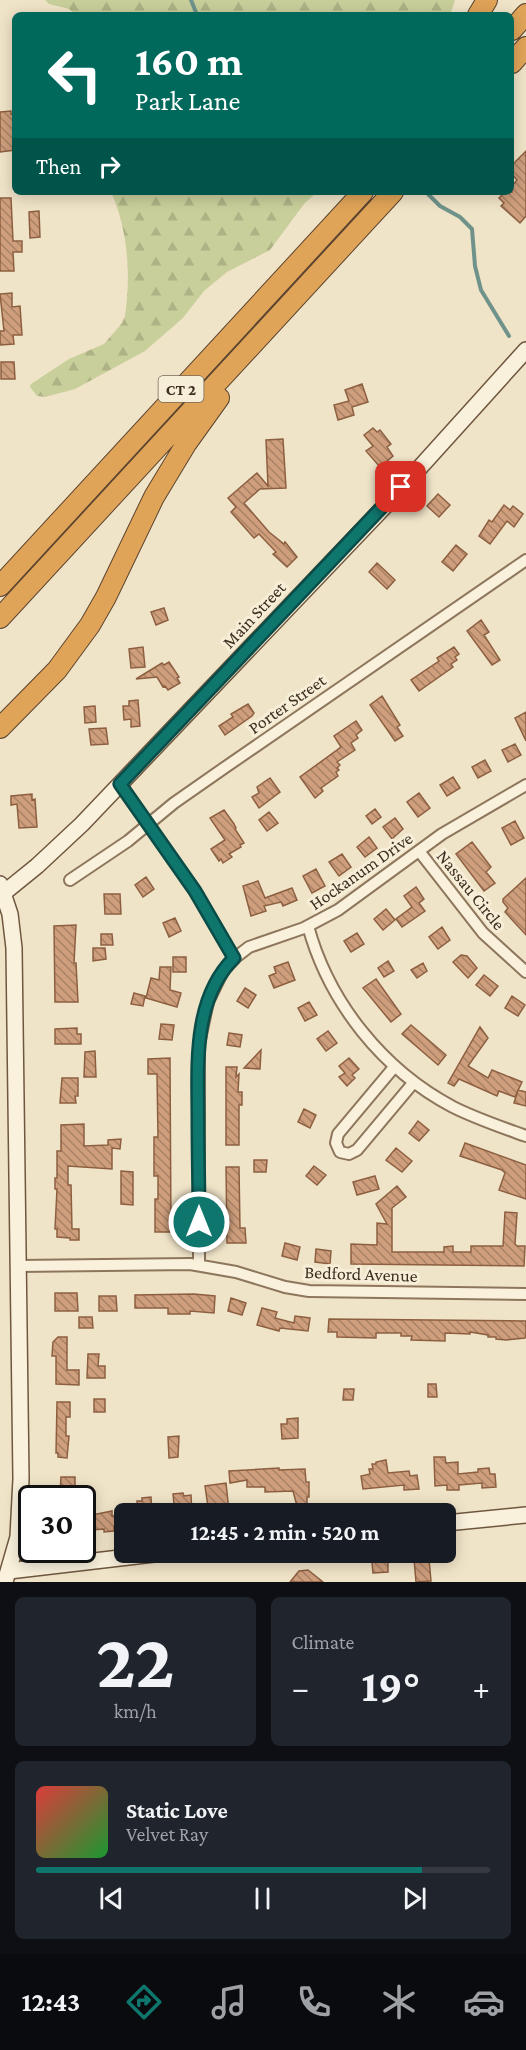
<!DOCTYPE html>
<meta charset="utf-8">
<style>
:root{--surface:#171b24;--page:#20242c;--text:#f1f3f6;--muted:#9ea1a6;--line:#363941;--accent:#0f766e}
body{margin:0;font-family:"Crimson Pro",serif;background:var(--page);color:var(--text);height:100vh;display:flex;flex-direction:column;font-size:22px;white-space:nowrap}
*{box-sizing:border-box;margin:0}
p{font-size:20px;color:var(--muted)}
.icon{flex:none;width:33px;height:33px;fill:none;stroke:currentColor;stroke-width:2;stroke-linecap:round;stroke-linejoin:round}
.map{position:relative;height:1582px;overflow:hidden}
.details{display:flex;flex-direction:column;gap:15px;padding:15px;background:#0d0f14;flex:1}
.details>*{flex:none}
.banner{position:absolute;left:12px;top:12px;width:502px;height:183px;border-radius:9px;box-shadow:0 3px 15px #0003;background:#00695c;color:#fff;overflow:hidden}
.speed{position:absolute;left:18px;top:1485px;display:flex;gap:12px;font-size:30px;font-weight:700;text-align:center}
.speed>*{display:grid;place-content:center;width:78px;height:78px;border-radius:50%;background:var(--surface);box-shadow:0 3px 15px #0003;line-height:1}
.speed .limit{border:3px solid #111;border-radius:9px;background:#fff;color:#111}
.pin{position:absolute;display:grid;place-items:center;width:51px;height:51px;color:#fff;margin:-26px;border-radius:12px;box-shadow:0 3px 9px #0006}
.me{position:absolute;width:66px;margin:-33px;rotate:0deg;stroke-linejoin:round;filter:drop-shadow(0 0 4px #0008)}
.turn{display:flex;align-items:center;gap:21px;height:126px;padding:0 24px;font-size:27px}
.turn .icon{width:78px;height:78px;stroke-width:2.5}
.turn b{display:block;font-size:42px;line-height:51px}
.then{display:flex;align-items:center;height:57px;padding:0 24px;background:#0003;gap:12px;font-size:22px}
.big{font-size:45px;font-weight:700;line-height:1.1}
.details .widget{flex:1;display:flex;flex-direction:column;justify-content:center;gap:9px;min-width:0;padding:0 21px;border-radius:9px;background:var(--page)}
.details .dial{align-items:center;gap:0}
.dial b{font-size:78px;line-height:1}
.song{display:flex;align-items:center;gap:18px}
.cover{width:72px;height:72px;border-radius:9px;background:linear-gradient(135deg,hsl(0 70% 55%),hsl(130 70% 35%))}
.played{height:6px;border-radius:3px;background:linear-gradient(90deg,var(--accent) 85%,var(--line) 85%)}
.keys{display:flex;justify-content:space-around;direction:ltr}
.heat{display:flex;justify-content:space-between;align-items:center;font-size:33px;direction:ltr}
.details .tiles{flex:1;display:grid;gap:15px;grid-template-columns:1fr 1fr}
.widget:last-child{grid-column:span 2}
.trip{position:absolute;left:114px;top:1503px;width:342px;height:60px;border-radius:9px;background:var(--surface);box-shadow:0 3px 15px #0003;font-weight:700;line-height:60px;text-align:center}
.tab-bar{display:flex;height:96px;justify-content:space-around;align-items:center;background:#090b0e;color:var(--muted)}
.tab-bar .icon{width:42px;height:42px}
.tab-bar .current{color:var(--accent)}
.tab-bar b{font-size:27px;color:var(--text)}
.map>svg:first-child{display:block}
</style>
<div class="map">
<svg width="526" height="1582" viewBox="0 0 526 1582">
<defs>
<pattern id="forest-firs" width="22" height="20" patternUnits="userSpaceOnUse" patternTransform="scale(1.5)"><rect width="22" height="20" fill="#c9cf9b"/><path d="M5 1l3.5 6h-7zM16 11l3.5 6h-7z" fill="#aeb285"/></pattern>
<pattern id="building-back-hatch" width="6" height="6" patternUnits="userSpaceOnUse" patternTransform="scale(1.5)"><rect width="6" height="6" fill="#cf9f7d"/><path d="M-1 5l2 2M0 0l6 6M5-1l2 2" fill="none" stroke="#a98266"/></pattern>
</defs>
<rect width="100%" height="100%" fill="#f0e4c8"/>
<path fill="url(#forest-firs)" d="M45,0H455L450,15H76L69,9L49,4Z
M111,192H317L304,204L270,250L227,272L204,291L183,318L145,351L75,389L45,397L37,396L30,387L31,384L69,359L104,344L122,323L125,316C131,275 128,229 111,192Z"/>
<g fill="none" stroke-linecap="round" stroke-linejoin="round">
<path stroke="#6f938a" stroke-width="4" d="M191,0L197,15
M428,194L440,206L460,217L472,229L475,266L481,290L509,336"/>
</g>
<path fill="url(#building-back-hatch)" stroke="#8d5f41" stroke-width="1.5" d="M11,111V114L15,116V150L0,152V112Z
M526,151V216L520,223L501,206L504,203L499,198L505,192H512V186L517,180L512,174V165Z
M0,198H11L13,241H22V252H13L14,271H0Z
M39,211L40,237L30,238L29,212Z
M12,293V307L20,306L22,335H13L14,344L0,345V331H4L0,294Z
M1,362H14L15,379H1Z
M362,384L368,402L352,407L354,415L338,420L334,405L349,401L345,390Z
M373,428L377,432L380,430L391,444L387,447L393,456L380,467L366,451L373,446L364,435Z
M283,439L286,488L260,489L244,503L269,532L284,544L285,542L297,557L287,567L273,554L276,552L259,534L254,538L231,512L236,507L228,498L257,473L268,486L266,440Z
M438,494L450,505L439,517L427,506Z
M504,505L510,510L513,506L523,514L514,527L507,521L490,544L479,536L489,520L492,522Z
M456,545L467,554L453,571L442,562Z
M377,563L395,580L387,589L369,572Z
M164,608L168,620L156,625L151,612Z
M481,620L489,632L484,635L500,660L492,665L467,631Z
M143,647L145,667L131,668L129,649Z
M454,647L459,654L455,657L457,660L451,664L453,667L419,691L411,680L439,661L437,658Z
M169,662L179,677L177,678L180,683L168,690L165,686L163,687L157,677L136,679L162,663L164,665Z
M382,696L400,725L397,727L403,736L395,741L370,705Z
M138,700L140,726L131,727V719L124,720L123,706H129V701Z
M248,704L254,713L252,716L225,735L219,726L233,717L231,714Z
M95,706L96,722L85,723L84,707Z
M526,712V741L515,718Z
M356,721L362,730L356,735L358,738L351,743L355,750L337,762L340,765L337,768L339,770L336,772L338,776L321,788L323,791L315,798L300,777L341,747L334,736Z
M106,728L108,744L91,745L89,729Z
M515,744L521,755L508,762L502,750Z
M485,760L491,771L478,778L472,767Z
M453,777L460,788L447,796L440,785Z
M270,778L280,792L259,808L252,797L259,793L257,787Z
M419,793L430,808L418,817L407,802Z
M32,794V800L35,799L37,827L19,828L17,804L11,805V796Z
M375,809L381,817L372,824L366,816Z
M224,810L234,824L236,828L235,829L244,843L240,845L241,847L229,854L232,857L223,863L221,859L219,861L211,849L225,840L210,818Z
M269,812L278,823L267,831L259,820Z
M395,818L403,829L392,839L383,827Z
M515,821L524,838L511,845L502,828Z
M369,837L377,848L365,857L357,847Z
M472,842L491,867L486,872L495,883L484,891L456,854Z
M342,854L351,867L339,876L329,862Z
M316,869L325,886L312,893L303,876Z
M146,877L154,889L143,897L135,885Z
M526,878V935L505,912L508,908L503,902V899Z
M258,881L265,898L292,888L297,900L283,906L281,902L264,906L266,911L251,916L243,886Z
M416,887L424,899L419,903L425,911L402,927L396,919L412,907L404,896Z
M104,894H120L121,914H105Z
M386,909L395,920L383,930L374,919Z
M175,918L181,931L169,937L163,923Z
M76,925L74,963H76L78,1002H55L54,926Z
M442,927L450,940L438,949L429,937Z
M357,933L364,944L351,952L344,941Z
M101,934H112L113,945H101Z
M93,948H105L106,959L93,961Z
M461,955L467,956L477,968L468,978L453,962Z
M173,957H186V972H173Z
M388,961L394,971L384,977L378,968Z
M288,962L295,980L274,988L269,976L276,973L274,967Z
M423,963L427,971L417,978L411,970Z
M160,967H171L170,990L181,993L177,1007L146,998L151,978L159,980Z
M484,975L498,986L490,996L476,985Z
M376,979L401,1014L391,1022L363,988Z
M245,988L256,995L248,1008L237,1001Z
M134,993L145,996L143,1006L131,1004Z
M512,996L525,1005L518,1016L505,1008Z
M309,1002L317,1015L305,1021L298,1008Z
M161,1024L174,1025L172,1040L159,1039Z
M411,1025L446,1055L438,1065L402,1034Z
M480,1027L488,1038L468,1066L488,1078L492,1070L522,1082L515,1097L499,1091L497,1096L459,1079L454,1086L448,1083Z
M77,1028V1034H81V1044H55V1029Z
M328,1031L337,1043L326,1051L317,1039Z
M229,1033L242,1035L240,1047L227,1045Z
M261,1050L260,1069L244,1068Z
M95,1051L96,1077H84L85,1052Z
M170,1058L171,1232H155V1199H158V1176H154V1137H158L157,1074H148V1059Z
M349,1058L359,1069L352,1075L355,1078L347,1086L339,1077L345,1073L339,1066Z
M226,1067H237L236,1077L239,1074L238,1092H242V1105H239V1145H226Z
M62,1078H78V1096H75L76,1103H60Z
M518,1090L526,1092V1106L514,1103Z
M304,1109L316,1115L310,1128L298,1122Z
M418,1121L429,1130L419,1141L409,1133Z
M84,1124V1146L108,1145V1140L121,1139L120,1149L112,1148V1169L68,1166V1185H71L72,1229H79V1240H70V1238L57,1237V1229H55L57,1189H55V1178H57V1151H61V1125Z
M465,1143L526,1165V1199L499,1190L505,1173L502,1170L460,1156Z
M396,1148L412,1161L402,1172L386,1160Z
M254,1160H267L266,1172H254Z
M314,1166L326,1175L317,1185L306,1176Z
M226,1167H239L240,1228H245L246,1243H227Z
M121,1171L133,1172V1205L121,1204Z
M375,1176L379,1189L357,1195L353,1182Z
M397,1186L406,1197L392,1208V1252H444V1247L453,1246V1252H471V1246H503L505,1212L517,1213L515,1244L517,1246H525L524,1266L351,1264V1244L377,1245V1223L387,1224L376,1204Z
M285,1243L300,1247L297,1260L282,1256Z
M316,1249L331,1251L330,1264L315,1262Z
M55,1293H77L78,1311H55Z
M194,1294L215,1296L214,1313L190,1311V1314H168V1308H135V1295Z
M99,1296H116L117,1311H99Z
M231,1298L246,1303L242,1315L228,1311Z
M262,1308L277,1312L275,1318L294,1323L295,1316L310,1318L308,1331L280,1328L279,1331L257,1325Z
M79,1317H92L93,1328H79Z
M329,1319L526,1321V1335L525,1338L506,1340L496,1339V1337H488V1335L470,1332V1334L445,1333V1341L411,1340L412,1336H401V1333H376V1338L337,1337V1332H328Z
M58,1337H67V1370H79V1385L56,1384V1356H52L53,1342Z
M88,1354H99L98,1366H105V1378H87Z
M428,1384H436L437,1397H428Z
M344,1389H354L353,1400H343Z
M94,1399H105V1412H94Z
M57,1402H70V1417H66V1436H69L67,1458L58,1457V1453H56Z
M298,1418V1438L282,1439L281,1424H287V1419Z
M179,1436L178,1457L169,1458L168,1437Z
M434,1457H445L446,1463L458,1462V1474L478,1472V1469L489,1468L490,1474H495L496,1487L482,1488V1483L459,1485V1490H447V1485L435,1486Z
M386,1460L388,1473L409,1471L410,1476L417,1475L419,1489L404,1490V1485L363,1489L361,1476L370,1474L369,1469H373L372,1464H376V1462Z
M279,1468V1470L305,1469L306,1482H309V1497H307V1506H297L293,1491L265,1492V1487H247V1480L230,1483L229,1471Z
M61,1477H75V1493H60Z
M226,1483L229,1511L209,1514L205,1486Z
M183,1493L184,1496L191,1495L192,1514H175L173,1494Z
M151,1497L152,1514H138L137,1501H142V1498Z
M112,1511V1516L124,1515V1525L114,1527V1531L104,1532V1529L91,1530V1526L82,1525V1513L97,1514Z
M371,1552H388V1572L373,1573Z
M414,1559H429L431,1581L416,1582Z
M308,1570L323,1582H290L299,1571Z"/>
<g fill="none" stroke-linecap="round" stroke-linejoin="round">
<defs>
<path id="street" d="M120,784L195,891L234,958
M419,851L483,933L526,972
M70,880L128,841L174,803L227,766L526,560
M308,926C329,1003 383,1070 453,1107C477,1119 501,1127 526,1136
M395,1066L338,1134L336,1143L340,1152L349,1154L357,1150L414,1082
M199,1265V1044L208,1002L223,971L236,957L249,947L304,928L338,910L442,834L526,785
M18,1266L190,1264L236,1272L285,1287L309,1291L526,1294"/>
<path id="secondary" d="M0,884L10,914L14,948L21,1479L18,1537L5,1582
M0,896L37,866L82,824L386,505L526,350
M446,1523L526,1515
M9,1571L171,1552"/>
<path id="highway" d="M478,15L487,0
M512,30L526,14
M512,63L526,47
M0,586L363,192
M0,618L393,192
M0,728L57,670L90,625L106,597L154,497L186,444L219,398"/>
</defs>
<use href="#street" stroke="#8d765c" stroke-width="14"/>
<use href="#secondary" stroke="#6f573f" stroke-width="18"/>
<use href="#highway" stroke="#5b4430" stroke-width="22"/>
<use href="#street" stroke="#faf1dc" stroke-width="10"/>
<use href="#secondary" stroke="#faf1dc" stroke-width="15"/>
<use href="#highway" stroke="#e0a458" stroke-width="20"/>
</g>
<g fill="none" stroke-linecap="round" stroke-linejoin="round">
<defs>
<path id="route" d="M199,1222C199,1188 198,1154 198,1120C198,1066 192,1000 234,958L195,891L120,784L401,487"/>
</defs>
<use href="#route" stroke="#0a4d48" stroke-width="15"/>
<use href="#route" stroke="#0f766e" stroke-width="10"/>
</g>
<g text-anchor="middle" stroke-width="6" stroke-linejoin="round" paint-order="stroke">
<rect fill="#f7eed8" stroke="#756857" stroke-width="1.5" x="158.5" y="376" width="45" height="26" rx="4.5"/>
<g font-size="16" font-weight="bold" fill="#3d2e20">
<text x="181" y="395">CT 2</text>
</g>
<g font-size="18" fill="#3d2e20" stroke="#f7eed8">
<text transform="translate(254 615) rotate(-47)" y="6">Main Street</text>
<text transform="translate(287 704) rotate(-35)" y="6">Porter Street</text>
<text transform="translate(361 871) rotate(-35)" y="6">Hockanum Drive</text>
<text transform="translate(471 890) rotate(51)" y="6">Nassau Circle</text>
<text transform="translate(361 1274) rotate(2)" y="6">Bedford Avenue</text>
</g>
</g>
</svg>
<div class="speed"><div class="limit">30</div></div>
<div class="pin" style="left:401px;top:487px;background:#d93025"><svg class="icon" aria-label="arrive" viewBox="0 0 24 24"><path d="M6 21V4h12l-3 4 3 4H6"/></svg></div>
<svg class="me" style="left:199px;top:1222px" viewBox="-20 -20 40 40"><circle r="17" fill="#0f766e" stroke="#fff" stroke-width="3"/><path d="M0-11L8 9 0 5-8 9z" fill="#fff"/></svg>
<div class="trip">12:45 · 2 min · 520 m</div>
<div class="banner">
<div class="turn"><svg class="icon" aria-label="left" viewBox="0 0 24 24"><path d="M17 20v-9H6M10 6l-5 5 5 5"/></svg><div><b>160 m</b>Park Lane</div></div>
<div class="then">Then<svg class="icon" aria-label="right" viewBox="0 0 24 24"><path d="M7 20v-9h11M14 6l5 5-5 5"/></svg></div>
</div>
</div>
<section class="details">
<div class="tiles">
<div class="widget dial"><b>22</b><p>km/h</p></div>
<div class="widget"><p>Climate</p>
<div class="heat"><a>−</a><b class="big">19°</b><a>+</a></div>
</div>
<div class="widget">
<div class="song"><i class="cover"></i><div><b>Static Love</b><p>Velvet Ray</p></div></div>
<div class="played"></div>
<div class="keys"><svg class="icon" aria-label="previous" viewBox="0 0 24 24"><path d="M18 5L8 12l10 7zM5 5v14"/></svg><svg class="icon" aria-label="pause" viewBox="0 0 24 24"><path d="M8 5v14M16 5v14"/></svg><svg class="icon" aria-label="next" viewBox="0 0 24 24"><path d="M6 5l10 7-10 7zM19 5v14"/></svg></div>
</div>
</div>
</section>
<nav class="tab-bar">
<b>12:43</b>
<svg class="icon current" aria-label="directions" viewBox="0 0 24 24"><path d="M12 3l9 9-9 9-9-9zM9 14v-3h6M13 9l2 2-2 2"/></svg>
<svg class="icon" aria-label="music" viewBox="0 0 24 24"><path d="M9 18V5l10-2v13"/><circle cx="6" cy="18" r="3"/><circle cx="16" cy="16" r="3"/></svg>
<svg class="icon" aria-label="phone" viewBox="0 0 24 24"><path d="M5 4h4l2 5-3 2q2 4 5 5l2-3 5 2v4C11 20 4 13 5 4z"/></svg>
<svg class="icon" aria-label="climate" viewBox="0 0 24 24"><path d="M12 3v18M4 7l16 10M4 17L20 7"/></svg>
<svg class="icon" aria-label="car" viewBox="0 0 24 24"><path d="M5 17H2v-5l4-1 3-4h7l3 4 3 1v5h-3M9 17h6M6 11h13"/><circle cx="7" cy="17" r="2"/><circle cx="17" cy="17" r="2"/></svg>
</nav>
